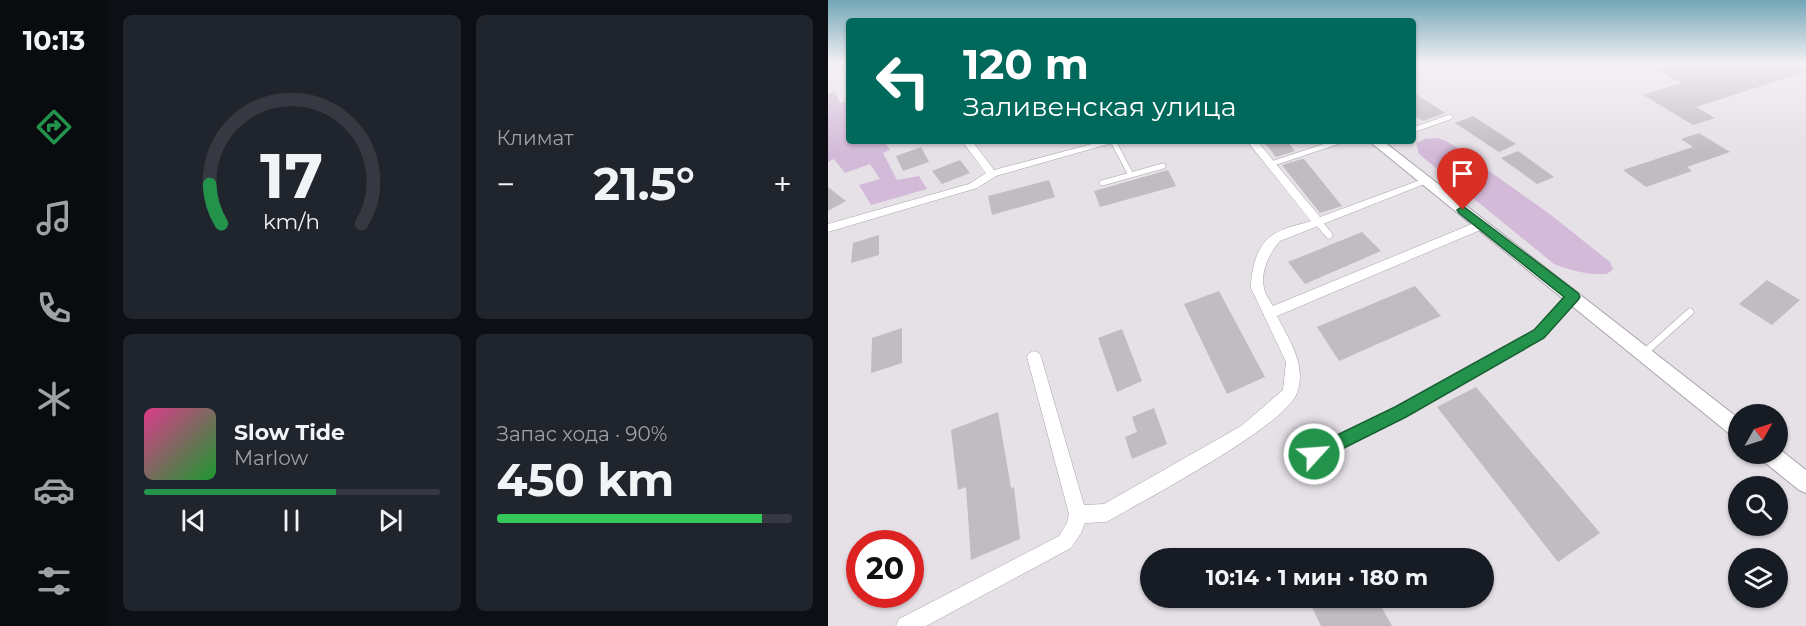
<!DOCTYPE html>
<html lang="ru">
<meta charset="utf-8">
<style>
:root{--surface:#171b24;--page:#20242c;--text:#f1f3f6;--muted:#9ea1a6;--line:#363941;--accent:#23934c}
body{margin:0;font-family:Montserrat,sans-serif;background:var(--page);color:var(--text);height:100vh;display:flex;flex-direction:column;font-size:22px;white-space:nowrap}
*{box-sizing:border-box;margin:0}
p{font-size:20px;color:var(--muted)}
.icon{flex:none;width:33px;height:33px;fill:none;stroke:currentColor;stroke-width:2;stroke-linecap:round;stroke-linejoin:round}
.map{position:relative;flex:1;overflow:hidden}
.drawer{display:flex;flex-direction:column;gap:15px;padding:15px;background:#0d0f14;width:720px}
.drawer>*{flex:none}
.guide{position:absolute;left:18px;top:18px;width:570px;height:126px;border-radius:6px;box-shadow:0 2px 4px #0004;background:#00695c;color:#fff;overflow:hidden}
.needle{width:39px;rotate:51deg}
.buttons{position:absolute;left:900px;top:404px;display:grid;gap:12px}
.buttons a{display:grid;place-items:center;width:60px;height:60px;border-radius:50%;background:var(--surface);box-shadow:0 2px 4px #0004;font-size:30px}
.speed{position:absolute;left:18px;top:530px;display:flex;gap:12px;font-size:30px;font-weight:700;text-align:center}
.speed>*{display:grid;place-content:center;width:78px;height:78px;border-radius:50%;background:var(--surface);box-shadow:0 2px 4px #0004;line-height:1}
.speed .limit{border:9px solid #d22;background:#fff;color:#111}
.pin{position:absolute;display:grid;place-items:center;width:51px;height:51px;color:#fff;margin:-62px -26px;border-radius:50% 50% 50% 0;rotate:-45deg;box-shadow:0 0 6px #0007}
.pin .icon{rotate:45deg}
.me{position:absolute;width:66px;margin:-33px;rotate:64deg;stroke-linejoin:round;filter:drop-shadow(0 0 4px #0008)}
.turn{display:flex;align-items:center;gap:21px;height:126px;padding:0 18px;font-size:27px}
.turn .icon{width:78px;height:78px;stroke-width:2.5}
.turn b{display:block;font-size:42px;line-height:51px}
.big{font-size:45px;font-weight:700;line-height:1.1}
.drawer .widget{flex:1;display:flex;flex-direction:column;justify-content:center;gap:9px;min-width:0;padding:0 21px;border-radius:9px;background:var(--page)}
.drawer .dial{align-items:center;gap:0}
.dial svg{height:156px;overflow:visible;fill:none;stroke:var(--line);stroke-width:7;stroke-linecap:round;text-anchor:middle}
.dial text{fill:var(--text);stroke:none}
.song{display:flex;align-items:center;gap:18px}
.cover{width:72px;height:72px;border-radius:9px;background:linear-gradient(135deg,hsl(330 70% 55%),hsl(130 70% 35%))}
.played{height:6px;border-radius:3px;background:linear-gradient(90deg,var(--accent) 65%,var(--line) 65%)}
.keys{display:flex;justify-content:space-around;direction:ltr}
.heat{display:flex;justify-content:space-between;align-items:center;font-size:33px;direction:ltr}
.charge{height:9px;border-radius:4px;background:linear-gradient(90deg,#34c759 90%,var(--line) 0)}
.drawer .tiles{flex:1;display:grid;gap:15px;grid-template-columns:repeat(2,1fr)}
.trip{position:absolute;left:312px;top:548px;width:354px;height:60px;border-radius:30px;background:var(--surface);box-shadow:0 2px 4px #0004;font-weight:700;line-height:60px;text-align:center}
main{display:flex;flex:1;min-height:0}
.tabs{display:flex;flex-direction:column;width:108px;justify-content:space-around;align-items:center;background:#090b0e;color:var(--muted)}
.tabs .icon{width:42px;height:42px}
.tabs .selected{color:var(--accent)}
.tabs b{font-size:27px;color:var(--text)}
.map>svg:first-child{display:block}
</style>
<main>
<nav class="tabs">
<b>10:13</b>
<svg class="icon selected" aria-label="directions" viewBox="0 0 24 24"><path d="M12 3l9 9-9 9-9-9zM9 14v-3h6M13 9l2 2-2 2"/></svg>
<svg class="icon" aria-label="music" viewBox="0 0 24 24"><path d="M9 18V5l10-2v13"/><circle cx="6" cy="18" r="3"/><circle cx="16" cy="16" r="3"/></svg>
<svg class="icon" aria-label="phone" viewBox="0 0 24 24"><path d="M5 4h4l2 5-3 2q2 4 5 5l2-3 5 2v4C11 20 4 13 5 4z"/></svg>
<svg class="icon" aria-label="climate" viewBox="0 0 24 24"><path d="M12 3v18M4 7l16 10M4 17L20 7"/></svg>
<svg class="icon" aria-label="car" viewBox="0 0 24 24"><path d="M5 17H2v-5l4-1 3-4h7l3 4 3 1v5h-3M9 17h6M6 11h13"/><circle cx="7" cy="17" r="2"/><circle cx="17" cy="17" r="2"/></svg>
<svg class="icon" aria-label="filters" viewBox="0 0 24 24"><path d="M4 7h16M4 17h16"/><circle cx="9" cy="7" r="2"/><circle cx="15" cy="17" r="2"/></svg>
</nav>
<section class="drawer">
<div class="tiles">
<div class="widget dial"><svg viewBox="0 0 100 80">
<path d="M14 69A42 42 0 1 1 86 69"/>
<path d="M14 69A42 42 0 0 1 8 49" stroke="#23934c"/>
<text x="50" y="56" font-size="32" font-weight="700">17</text>
<text x="50" y="72" font-size="11">km/h</text>
</svg></div>
<div class="widget"><p>Климат</p>
<div class="heat"><a>−</a><b class="big">21.5°</b><a>+</a></div>
</div>
<div class="widget">
<div class="song"><i class="cover"></i><div><b>Slow Tide</b><p>Marlow</p></div></div>
<div class="played"></div>
<div class="keys"><svg class="icon" aria-label="previous" viewBox="0 0 24 24"><path d="M18 5L8 12l10 7zM5 5v14"/></svg><svg class="icon" aria-label="pause" viewBox="0 0 24 24"><path d="M8 5v14M16 5v14"/></svg><svg class="icon" aria-label="next" viewBox="0 0 24 24"><path d="M6 5l10 7-10 7zM19 5v14"/></svg></div>
</div>
<div class="widget"><p>Запас хода · 90%</p><b class="big">450 km</b><div class="charge"></div></div>
</div>
</section>
<div class="map">
<svg width="978" height="626" viewBox="0 0 978 626">
<rect width="100%" height="100%" fill="#e6e0e7"/>
<path fill="#d3bad9" d="M7,92L12,103L21,100V141H56L62,150L55,153L69,180L91,176L99,189L43,205L31,185L52,179L42,164L17,173L6,159L0,162V94Z
M610,138L622,143L723,215L782,262L785,269L779,274C760,275 744,271 726,264L591,154L588,143L597,139Z"/>
<path fill="#c1bbc2" d="M819,64H978V72L868,107L887,118L865,125L815,95L853,83Z
M585,92L617,113L595,121L585,115Z
M645,116L688,144L671,152L627,123Z
M871,133L902,152L859,167L864,171L818,187L795,170L865,147L853,139Z
M435,141H459L467,151L448,157Z
M93,147L101,162L75,171L68,156Z
M690,151L726,177L709,184L673,158Z
M474,159H476L514,206L492,213L454,165Z
M132,160L142,173L114,184L104,171Z
M340,170L348,186L272,207L266,191Z
M221,180L227,197L164,215L160,196Z
M0,187L18,201L0,211Z
M534,232L553,251L477,284L460,262Z
M51,235V255L23,263L25,243Z
M939,280L972,300L944,325L911,304Z
M587,286L613,316L511,361L489,327Z
M391,291L437,377L399,394L356,304Z
M74,328V363L43,373L44,338Z
M294,329L314,381L289,392L270,338Z
M648,387L772,533L730,562L609,407Z
M326,408L339,444L304,459L297,437L309,432L304,417Z
M170,412L183,488L186,487L192,539L143,560L138,487L130,490L123,430Z
M479,597H548L564,626H493Z"/>
<g fill="none" stroke-linecap="round" stroke-linejoin="round">
<defs>
<path id="service-far2" d="M585,130L622,117
M285,141L303,175
M443,164L512,141
M274,183L335,166"/>
<path id="service-far1" d="M490,222L501,235
M816,353L862,312
M621,384L711,334L745,297"/>
<path id="service" d="M486,454L572,412L624,383"/>
<path id="minor" d="M134,141H144L166,170L275,141H291L168,176L149,188L0,232V224L141,184L158,173Z
M419,141H429L492,217L595,179L599,178L604,181L452,241C442,252 432,272 436,288C437,294 442,301 445,306L649,222H657L659,225L657,228L449,316C461,340 479,365 469,393C457,426 320,498 284,519L278,522L257,523L253,533L243,548L98,626H68L71,619L231,536L239,523L241,514L199,357L201,353L206,351L211,353L213,357L256,505L276,504L413,426L455,390L458,362L423,288C423,271 428,247 443,236C453,228 471,225 483,221Z"/>
<path id="tertiary" d="M541,141H555L910,418V438L903,435Z
M950,448L978,470V493L971,490L934,460L931,453H950Z"/>
</defs>
<use href="#service-far2" stroke="#a9a3ab" stroke-width="6"/>
<use href="#service-far1" stroke="#a9a3ab" stroke-width="8"/>
<use href="#service" stroke="#a9a3ab" stroke-width="10"/>
<use href="#minor" stroke="#a9a3ab" stroke-width="1"/>
<use href="#tertiary" stroke="#a9a3ab" stroke-width="2"/>
<use href="#service-far2" stroke="#fff" stroke-width="5"/>
<use href="#service-far1" stroke="#fff" stroke-width="7"/>
<use href="#service" stroke="#fff" stroke-width="8"/>
<use href="#minor" fill="#fff" fill-rule="evenodd"/>
<use href="#tertiary" fill="#fff" fill-rule="evenodd"/>
</g>
<linearGradient id="sky" x2="0" y2="1"><stop stop-color="#73a6b8"/><stop offset="0.42" stop-color="#f4f1f4"/><stop offset="1" stop-color="#f4f1f4" stop-opacity="0"/></linearGradient>
<rect width="978" height="151" fill="url(#sky)"/>
<path fill="#23934c" stroke="#176031" stroke-width="1.5" d="M635,206L750,293L752,297L750,300L716,338L578,417L492,460L486,462L480,460L478,454L480,449L567,407L706,330L736,297L631,213L629,210Z"/>
</svg>
<div class="buttons">
<a><svg class="needle" viewBox="-14 -14 28 28"><path d="M0-13l5 13h-10z" fill="#e53935"/><path d="M0 13l5-13h-10z" fill="#9ea1a6"/></svg></a>
<a><svg class="icon" aria-label="search" viewBox="0 0 24 24"><circle cx="10" cy="10" r="6"/><path d="M15 15l6 6"/></svg></a>
<a><svg class="icon" aria-label="layers" viewBox="0 0 24 24"><path d="M12 4l9 5-9 5-9-5zM3 14l9 5 9-5"/></svg></a>
</div>
<div class="speed"><div class="limit">20</div></div>
<div class="pin" style="left:635px;top:210px;background:#d93025"><svg class="icon" aria-label="arrive" viewBox="0 0 24 24"><path d="M6 21V4h12l-3 4 3 4H6"/></svg></div>
<svg class="me" style="left:486px;top:454px" viewBox="-20 -20 40 40"><circle r="17" fill="#23934c" stroke="#fff" stroke-width="3"/><path d="M0-11L8 9 0 5-8 9z" fill="#fff"/></svg>
<div class="trip">10:14 · 1 мин · 180 m</div>
<div class="guide">
<div class="turn"><svg class="icon" aria-label="left" viewBox="0 0 24 24"><path d="M17 20v-9H6M10 6l-5 5 5 5"/></svg><div><b>120 m</b>Заливенская улица</div></div>
</div>
</div>
</main>
